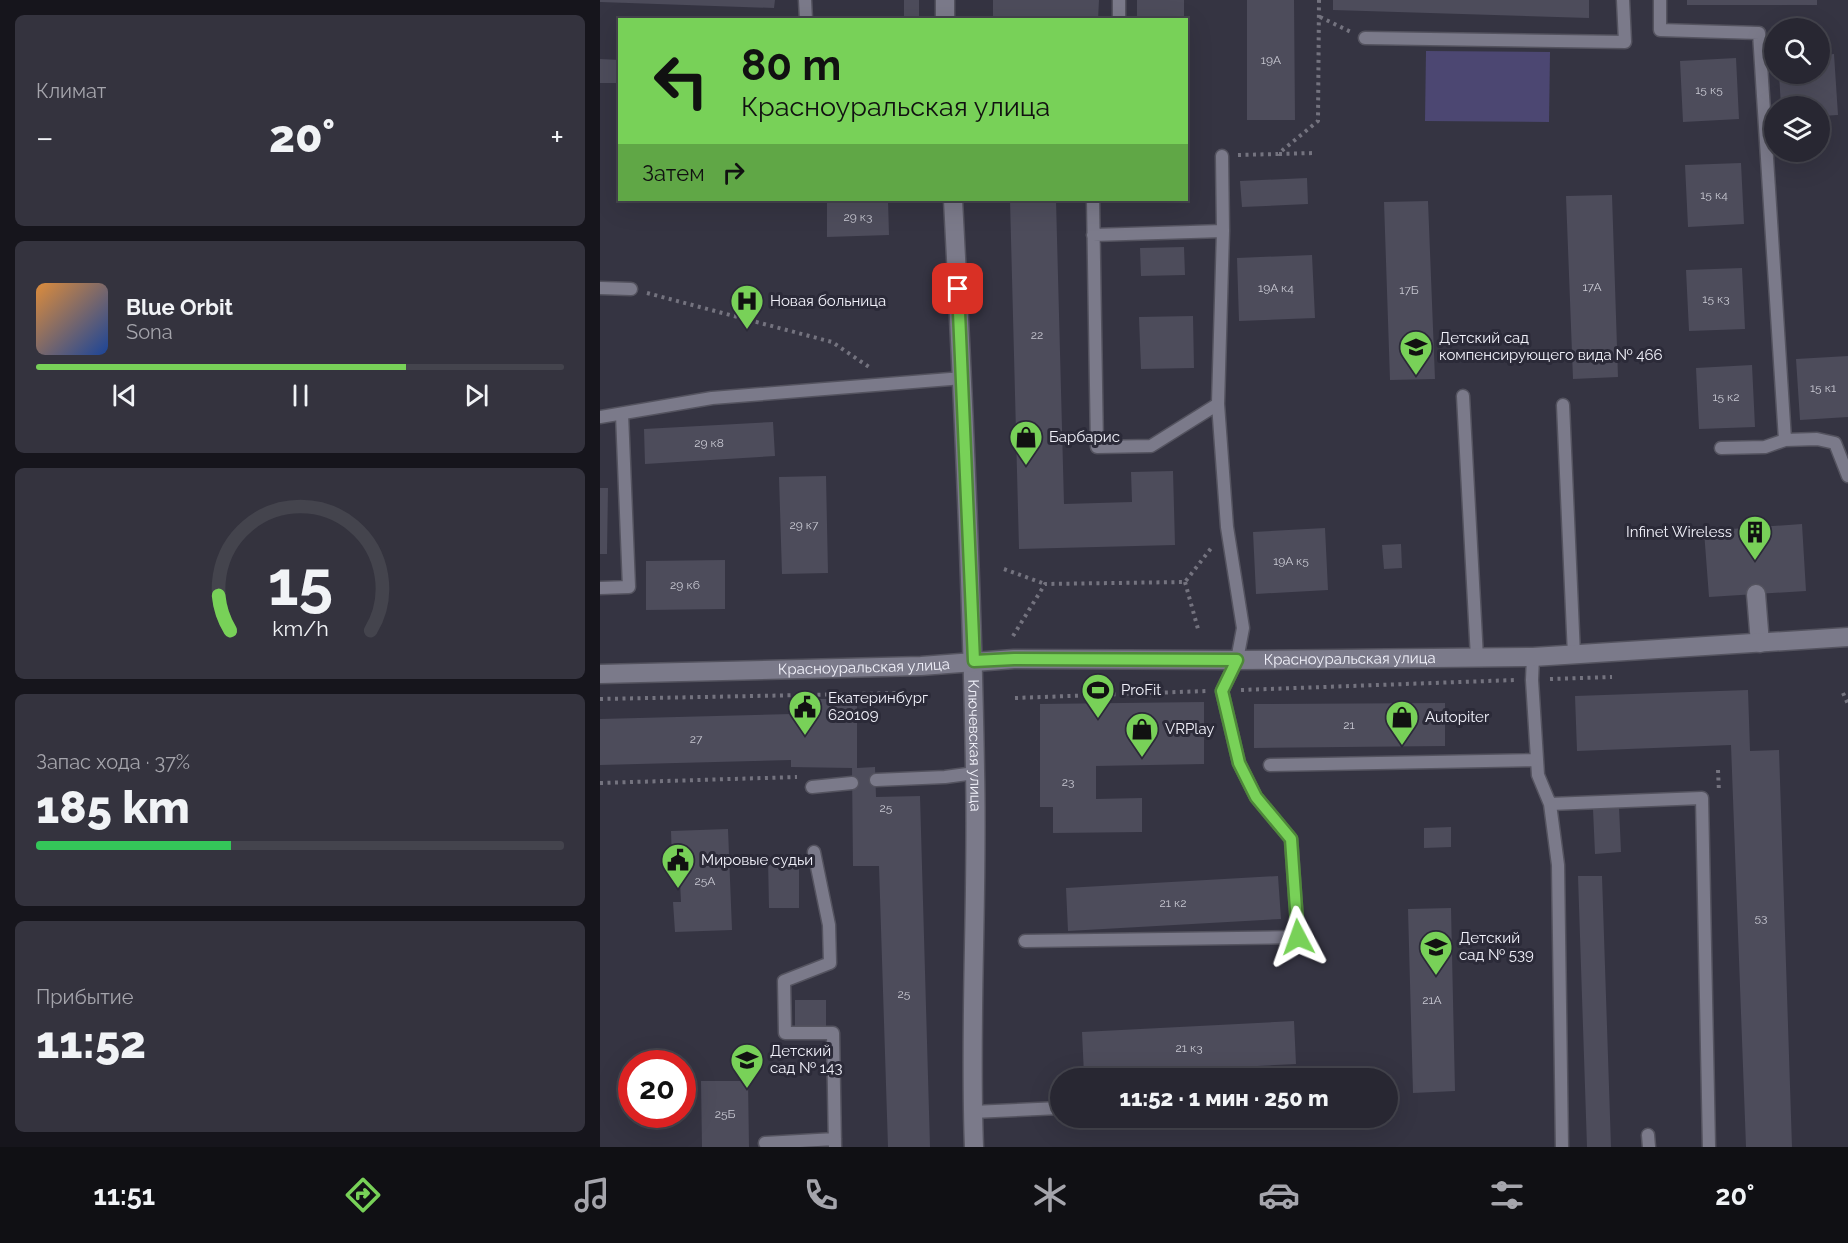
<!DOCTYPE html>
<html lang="ru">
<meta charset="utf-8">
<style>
:root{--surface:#282732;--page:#34333e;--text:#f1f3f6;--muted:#a5a5ac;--line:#44444d;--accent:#78d158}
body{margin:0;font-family:Raleway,sans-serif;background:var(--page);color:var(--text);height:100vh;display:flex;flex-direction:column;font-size:22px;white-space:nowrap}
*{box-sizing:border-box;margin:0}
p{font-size:20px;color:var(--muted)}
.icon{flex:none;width:33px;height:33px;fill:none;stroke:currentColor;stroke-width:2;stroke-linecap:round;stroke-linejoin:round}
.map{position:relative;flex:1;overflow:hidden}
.sheet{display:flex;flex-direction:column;gap:15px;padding:15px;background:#16151c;width:600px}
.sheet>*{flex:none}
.guide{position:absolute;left:18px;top:18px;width:570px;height:183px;border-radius:0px;box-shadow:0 6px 24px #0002,0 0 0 2px var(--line);background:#78d158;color:#111;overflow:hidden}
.buttons{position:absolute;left:1164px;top:18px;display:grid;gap:12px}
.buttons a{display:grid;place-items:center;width:66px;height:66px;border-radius:50%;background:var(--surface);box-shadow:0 6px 24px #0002,0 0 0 2px var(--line);font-size:30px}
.speed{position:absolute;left:18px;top:1050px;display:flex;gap:12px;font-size:30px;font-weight:700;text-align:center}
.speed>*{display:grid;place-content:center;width:78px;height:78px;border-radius:50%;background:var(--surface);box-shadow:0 6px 24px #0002,0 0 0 2px var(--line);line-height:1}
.speed .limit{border:9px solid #d22;background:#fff;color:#111}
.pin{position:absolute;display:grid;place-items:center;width:51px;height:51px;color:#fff;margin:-26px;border-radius:12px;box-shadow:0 3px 9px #0006}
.me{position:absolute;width:66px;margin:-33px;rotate:356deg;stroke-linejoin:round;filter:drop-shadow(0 0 4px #0008)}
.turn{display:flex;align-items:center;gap:21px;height:126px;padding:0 24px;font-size:27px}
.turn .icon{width:78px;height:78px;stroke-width:2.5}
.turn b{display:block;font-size:42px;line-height:51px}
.then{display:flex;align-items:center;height:57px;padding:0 24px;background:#0003;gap:12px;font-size:22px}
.big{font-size:45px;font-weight:800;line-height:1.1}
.sheet .widget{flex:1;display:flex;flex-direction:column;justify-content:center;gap:9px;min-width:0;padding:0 21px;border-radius:9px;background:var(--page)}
.sheet .dial{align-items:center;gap:0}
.dial svg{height:156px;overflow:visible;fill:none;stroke:var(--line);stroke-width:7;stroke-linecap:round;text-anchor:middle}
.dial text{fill:var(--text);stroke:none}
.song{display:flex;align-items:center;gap:18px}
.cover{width:72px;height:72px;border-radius:9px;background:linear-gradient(135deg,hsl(30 70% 55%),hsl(220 70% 35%))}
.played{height:6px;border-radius:3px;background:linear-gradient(90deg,var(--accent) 70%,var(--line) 70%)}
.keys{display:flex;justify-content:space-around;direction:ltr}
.heat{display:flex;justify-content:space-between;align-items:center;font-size:33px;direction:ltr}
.charge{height:9px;border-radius:4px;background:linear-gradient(90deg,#34c759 37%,var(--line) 0)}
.trip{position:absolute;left:450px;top:1068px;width:348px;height:60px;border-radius:30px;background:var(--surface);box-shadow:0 6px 24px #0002,0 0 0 2px var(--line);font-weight:800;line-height:60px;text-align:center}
.tab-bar{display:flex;height:96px;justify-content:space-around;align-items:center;background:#101014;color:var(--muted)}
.tab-bar .icon{width:42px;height:42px}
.tab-bar .current{color:var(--accent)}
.tab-bar b{font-size:27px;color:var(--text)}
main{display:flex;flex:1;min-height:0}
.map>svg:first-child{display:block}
</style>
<main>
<section class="sheet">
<div class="widget"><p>Климат</p>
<div class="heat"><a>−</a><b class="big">20°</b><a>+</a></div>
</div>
<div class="widget">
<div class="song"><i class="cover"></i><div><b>Blue Orbit</b><p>Sona</p></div></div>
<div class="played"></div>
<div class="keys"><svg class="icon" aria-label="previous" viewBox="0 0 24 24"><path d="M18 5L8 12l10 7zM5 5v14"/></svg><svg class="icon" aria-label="pause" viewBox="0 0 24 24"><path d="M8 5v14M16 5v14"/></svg><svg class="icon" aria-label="next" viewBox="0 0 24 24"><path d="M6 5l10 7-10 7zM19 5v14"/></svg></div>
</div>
<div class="widget dial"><svg viewBox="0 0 100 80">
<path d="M14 69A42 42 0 1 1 86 69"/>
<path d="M14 69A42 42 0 0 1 8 51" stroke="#78d158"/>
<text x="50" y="56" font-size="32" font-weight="700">15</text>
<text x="50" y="72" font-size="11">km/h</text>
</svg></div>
<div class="widget"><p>Запас хода · 37%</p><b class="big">185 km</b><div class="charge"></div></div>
<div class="widget"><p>Прибытие</p><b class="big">11:52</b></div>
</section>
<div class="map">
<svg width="1248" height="1147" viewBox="0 0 1248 1147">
<rect width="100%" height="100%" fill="#353442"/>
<path fill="#4c4772" d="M826,51L950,52L949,122L825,121Z"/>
<path fill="#4d4c5b" d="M0,0H175L174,8L0,2Z
M304,0H319V20H304Z
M393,0H499L498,20H393Z
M537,0H584V20H537Z
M647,0H694L695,120H647Z
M733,0H989V18L733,10Z
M1087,0H1217V5H1087Z
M1234,54L1238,115L1220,116V106H1181L1179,74H1220V55Z
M1136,58L1139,119L1083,122L1080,61Z
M0,59L20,60V83H0Z
M1141,163L1144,224L1088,227L1085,165Z
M707,178L708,204L642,207L640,181Z
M1012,195L1018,377L973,379L966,196Z
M227,200H288L289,235L227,237Z
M410,200H456L464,504L532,502L531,472L573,471L575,545L419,549Z
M828,201L835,379L790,380L784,202Z
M584,247L585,275L541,276L540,248Z
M712,255L715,318L639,321L637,258Z
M1142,268L1145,329L1089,331L1086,270Z
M593,316L594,368L541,369L539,317Z
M1248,356V417L1200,420L1196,359Z
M1152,365L1155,427L1099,429L1096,368Z
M173,422L175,456L45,464L44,429Z
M226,476L228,573L182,574L179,477Z
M0,488H8L7,554H0Z
M1202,524L1206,591L1109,597L1104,531Z
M725,528L728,590L656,594L653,532Z
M801,544L802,568L784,569L782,545Z
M125,560V609L46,610V561Z
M1148,690L1150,751L1179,750L1192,1147H1146L1131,745L977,751L975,696Z
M192,699H257V768L275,767L276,797L320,796L330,1147H288L279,866H253L252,768L191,767V760L0,765V719L192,714Z
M604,702V764L496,766V799L542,798V832L453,833V807H440V704Z
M845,703V746L654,748V704Z
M1019,807L1021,852L995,854L993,809Z
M851,827V847L824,848V828Z
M128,829L132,930L75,932L73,902H81L79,861H72L71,831Z
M168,858H199V908H169Z
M678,876L681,919L468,931L466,888Z
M978,876H1002L1011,1147H987Z
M851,908L855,1091L813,1093L808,909Z
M195,1000H226V1026H195Z
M694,1021L696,1064L484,1075L482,1032Z
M101,1081H148L149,1147H102Z"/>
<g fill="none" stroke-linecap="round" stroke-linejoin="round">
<defs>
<path id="lane" d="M205,0L206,20
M1060,0V30L1159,33L1185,440
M519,20V0
M765,38L1025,42L1023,0
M493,200L497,447L551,446L618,404
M493,235L623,231
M0,288L31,289
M863,396L877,658
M963,405L974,655
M0,417L112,398L363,378
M1121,448L1165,447L1185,440L1217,439L1235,443L1248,476
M0,588L29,587L22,414
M933,657L932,680L938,775L950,804L958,865L962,1147
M670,765L937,760
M276,780L345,777L375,773
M212,787L252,783
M950,804L1102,798L1109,1147
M214,852L229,925L230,963L184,981L185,1033H233L235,1147
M425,941L698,937L691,839L656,797L639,763L622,691L637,660L643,628L627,527L618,404L623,231L622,156
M372,1112L460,1108
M1048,1135L1049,1147
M165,1143L235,1139"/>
<g id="street">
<path d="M345,0V20"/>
<path id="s1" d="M353,200C363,390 372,580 375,771C378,896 369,1022 374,1147"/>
<path d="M1156,594L1160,643"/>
<path id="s2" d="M0,674L321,666L414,659L637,660L933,657L1248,637"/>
</g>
</defs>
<use href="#lane" stroke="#54535f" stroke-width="15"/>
<use href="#street" stroke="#54535f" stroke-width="21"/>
<path stroke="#74737f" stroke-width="4" stroke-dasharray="3 4.5" stroke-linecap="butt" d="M720,17L751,32
M679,154L714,153
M638,155L678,154L718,121L719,0
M47,293L232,342L269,367
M404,569L445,584
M585,582L598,629
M413,636L445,584L585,582L612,547
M950,679L1012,677
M641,690L915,680
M1243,693L1248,704
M415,698L606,691
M0,699L307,693
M1118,770L1119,792
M0,783L197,777"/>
<use href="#lane" stroke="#7b7a8a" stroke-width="12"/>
<use href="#street" stroke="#7b7a8a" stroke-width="18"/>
</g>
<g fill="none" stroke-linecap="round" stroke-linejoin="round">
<defs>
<path id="route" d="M358,289L374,661L414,659L637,660L622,691L639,763L656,797L691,839L698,937"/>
</defs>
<use href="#route" stroke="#4e8839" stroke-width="15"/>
<use href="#route" stroke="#78d158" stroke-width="10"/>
</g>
<defs>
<symbol id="hospital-pin" viewBox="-11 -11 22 30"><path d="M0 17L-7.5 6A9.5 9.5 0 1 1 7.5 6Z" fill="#78d158" stroke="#2b2a38"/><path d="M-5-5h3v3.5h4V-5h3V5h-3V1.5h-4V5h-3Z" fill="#111"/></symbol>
<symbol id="school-pin" viewBox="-11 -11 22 30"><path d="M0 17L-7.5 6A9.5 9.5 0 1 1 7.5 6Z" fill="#78d158" stroke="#2b2a38"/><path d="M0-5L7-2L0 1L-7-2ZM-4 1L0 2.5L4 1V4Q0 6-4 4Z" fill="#111"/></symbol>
<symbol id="shop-pin" viewBox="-11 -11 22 30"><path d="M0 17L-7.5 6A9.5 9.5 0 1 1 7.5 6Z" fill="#78d158" stroke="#2b2a38"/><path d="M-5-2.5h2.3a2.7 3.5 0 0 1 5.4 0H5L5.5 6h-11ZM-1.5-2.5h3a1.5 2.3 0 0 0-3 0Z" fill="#111"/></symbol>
<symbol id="building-pin" viewBox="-11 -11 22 30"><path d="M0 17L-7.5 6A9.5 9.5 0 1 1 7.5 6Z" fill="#78d158" stroke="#2b2a38"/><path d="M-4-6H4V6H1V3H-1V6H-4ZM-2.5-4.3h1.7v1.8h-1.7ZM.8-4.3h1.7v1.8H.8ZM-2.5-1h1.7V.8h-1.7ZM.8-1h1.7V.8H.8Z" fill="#111"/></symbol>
<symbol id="stadium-pin" viewBox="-11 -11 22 30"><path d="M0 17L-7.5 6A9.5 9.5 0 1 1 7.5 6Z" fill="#78d158" stroke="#2b2a38"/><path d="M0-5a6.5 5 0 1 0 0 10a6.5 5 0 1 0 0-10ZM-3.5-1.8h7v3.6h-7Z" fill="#111"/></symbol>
<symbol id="civic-pin" viewBox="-11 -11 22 30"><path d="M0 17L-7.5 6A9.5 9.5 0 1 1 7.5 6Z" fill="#78d158" stroke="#2b2a38"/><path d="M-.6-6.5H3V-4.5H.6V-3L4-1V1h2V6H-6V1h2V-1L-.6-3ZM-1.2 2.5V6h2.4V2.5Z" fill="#111"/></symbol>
</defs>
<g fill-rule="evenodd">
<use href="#hospital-pin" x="128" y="282" width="38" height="52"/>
<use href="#school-pin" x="797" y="328" width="38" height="52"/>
<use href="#shop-pin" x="407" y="418" width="38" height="52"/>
<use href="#building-pin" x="1136" y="513" width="38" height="52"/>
<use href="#stadium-pin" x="479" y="671" width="38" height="52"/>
<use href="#civic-pin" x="186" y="688" width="38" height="52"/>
<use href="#shop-pin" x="783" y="698" width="38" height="52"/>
<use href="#shop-pin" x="523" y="710" width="38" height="52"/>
<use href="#civic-pin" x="59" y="841" width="38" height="52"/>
<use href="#school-pin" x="817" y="928" width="38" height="52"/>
<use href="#school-pin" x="128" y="1041" width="38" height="52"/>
</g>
<g text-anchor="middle" stroke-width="6" stroke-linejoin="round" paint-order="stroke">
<g font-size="12" fill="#c8c8d2">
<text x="671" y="64">19А</text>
<text x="1109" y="94">15 к5</text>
<text x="1114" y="199">15 к4</text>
<text x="258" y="221">29 к3</text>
<text x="992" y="291">17А</text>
<text x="676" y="292">19А к4</text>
<text x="809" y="294">17Б</text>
<text x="1116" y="303">15 к3</text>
<text x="437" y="339">22</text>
<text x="1223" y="392">15 к1</text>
<text x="1126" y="401">15 к2</text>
<text x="109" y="447">29 к8</text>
<text x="204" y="529">29 к7</text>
<text x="691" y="565">19А к5</text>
<text x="85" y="589">29 к6</text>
<text x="749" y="729">21</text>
<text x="96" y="743">27</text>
<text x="468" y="786">23</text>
<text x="286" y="812">25</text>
<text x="105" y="885">25А</text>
<text x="573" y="907">21 к2</text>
<text x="1161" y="922">53</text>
<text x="304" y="998">25</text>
<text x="832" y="1004">21А</text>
<text x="589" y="1052">21 к3</text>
<text x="125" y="1118">25Б</text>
</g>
<g font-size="15" fill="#f1f1fa" stroke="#2b2a38" text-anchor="start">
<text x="170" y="306">Новая больница</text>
<text x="839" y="343">Детский сад<tspan x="839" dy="17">компенсирующего вида № 466</tspan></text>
<text x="449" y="442">Барбарис</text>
<text x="1132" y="537" text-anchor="end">Infinet Wireless</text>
<text x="521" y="695">ProFit</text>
<text x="228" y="703">Екатеринбург<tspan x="228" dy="17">620109</tspan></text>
<text x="825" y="722">Autopiter</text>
<text x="565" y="734">VRPlay</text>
<text x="101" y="865">Мировые судьи</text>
<text x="859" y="943">Детский<tspan x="859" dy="17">сад № 539</tspan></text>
<text x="170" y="1056">Детский<tspan x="170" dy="17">сад № 143</tspan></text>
</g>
<g font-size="15" fill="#f1f1fa" stroke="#2b2a38">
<text dy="5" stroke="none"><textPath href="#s2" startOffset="750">Красноуральская улица</textPath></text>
<text dy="5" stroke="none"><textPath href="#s2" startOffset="264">Красноуральская улица</textPath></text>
<text dy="5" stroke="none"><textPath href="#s1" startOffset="546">Ключевская улица</textPath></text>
</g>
</g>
</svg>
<div class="buttons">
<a><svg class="icon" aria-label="search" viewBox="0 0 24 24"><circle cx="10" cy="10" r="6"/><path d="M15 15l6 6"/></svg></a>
<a><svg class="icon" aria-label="layers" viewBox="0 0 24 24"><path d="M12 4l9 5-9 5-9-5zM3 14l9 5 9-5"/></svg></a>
</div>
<div class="speed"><div class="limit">20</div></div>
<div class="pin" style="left:358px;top:289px;background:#d93025"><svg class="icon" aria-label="arrive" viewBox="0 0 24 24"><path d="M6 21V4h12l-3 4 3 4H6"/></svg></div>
<svg class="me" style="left:698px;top:937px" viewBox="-20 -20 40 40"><path d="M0-17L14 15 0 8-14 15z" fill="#78d158" stroke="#fff" stroke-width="4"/></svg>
<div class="trip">11:52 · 1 мин · 250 m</div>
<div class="guide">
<div class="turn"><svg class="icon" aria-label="left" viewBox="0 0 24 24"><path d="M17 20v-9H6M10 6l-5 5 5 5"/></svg><div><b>80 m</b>Красноуральская улица</div></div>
<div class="then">Затем<svg class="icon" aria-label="right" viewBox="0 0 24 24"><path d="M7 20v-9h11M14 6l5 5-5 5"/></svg></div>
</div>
</div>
</main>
<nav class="tab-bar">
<b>11:51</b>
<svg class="icon current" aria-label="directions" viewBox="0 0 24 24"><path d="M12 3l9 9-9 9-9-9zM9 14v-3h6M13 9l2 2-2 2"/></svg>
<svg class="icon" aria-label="music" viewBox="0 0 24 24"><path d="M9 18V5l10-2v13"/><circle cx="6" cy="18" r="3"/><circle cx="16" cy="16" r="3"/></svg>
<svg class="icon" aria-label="phone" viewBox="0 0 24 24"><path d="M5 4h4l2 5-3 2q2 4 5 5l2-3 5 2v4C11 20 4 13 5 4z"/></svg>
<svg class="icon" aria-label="climate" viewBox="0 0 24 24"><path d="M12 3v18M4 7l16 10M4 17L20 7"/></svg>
<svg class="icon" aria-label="car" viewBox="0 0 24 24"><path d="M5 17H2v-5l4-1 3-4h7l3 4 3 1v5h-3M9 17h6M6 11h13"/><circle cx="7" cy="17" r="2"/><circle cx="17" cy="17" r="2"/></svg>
<svg class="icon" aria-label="filters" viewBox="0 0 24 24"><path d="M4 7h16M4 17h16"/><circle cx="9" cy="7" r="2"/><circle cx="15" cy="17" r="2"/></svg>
<b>20°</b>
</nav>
